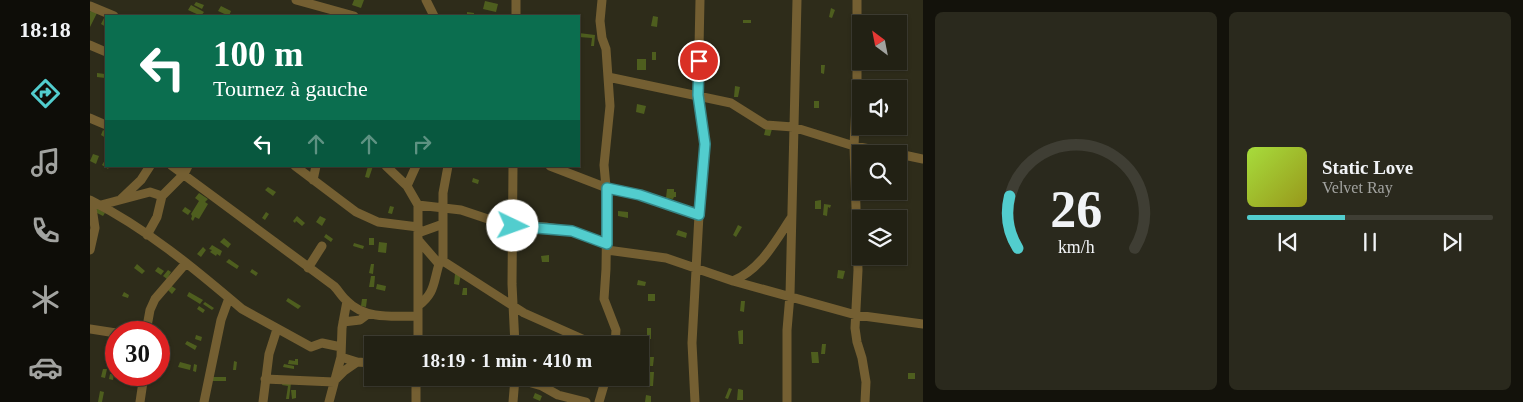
<!DOCTYPE html>
<html lang="fr">
<meta charset="utf-8">
<style>
:root{--surface:#222114;--page:#2a291d;--text:#f1f3f6;--muted:#a2a3a0;--line:#3f3e34;--accent:#52cdce}
body{margin:0;font-family:Georgia,serif;background:var(--page);color:var(--text);height:100vh;display:flex;flex-direction:column;font-size:19px;white-space:nowrap}
*{box-sizing:border-box;margin:0}
p{font-size:16px;color:var(--muted)}
.icon{flex:none;width:28px;height:28px;fill:none;stroke:currentColor;stroke-width:2;stroke-linecap:round;stroke-linejoin:round}
.map{position:relative;flex:1;overflow:hidden}
.drawer{display:flex;flex-direction:column;gap:12px;padding:12px;background:#13120b;width:600px}
.drawer>*{flex:none}
.hud{position:absolute;left:15px;top:15px;width:475px;height:152px;border-radius:0px;box-shadow:0 1px 4px #0004,0 0 0 1px var(--line);background:#0b6e4f;color:#fff;overflow:hidden}
.needle{width:32px;rotate:328deg}
.fabs{position:absolute;left:762px;top:15px;display:grid;gap:10px}
.fabs a{display:grid;place-items:center;width:55px;height:55px;border-radius:0px;background:var(--surface);box-shadow:0 1px 4px #0004,0 0 0 1px var(--line);font-size:25px}
.speed{position:absolute;left:15px;top:321px;display:flex;gap:10px;font-size:25px;font-weight:700;text-align:center}
.speed>*{display:grid;place-content:center;width:65px;height:65px;border-radius:50%;background:var(--surface);box-shadow:0 1px 4px #0004,0 0 0 1px var(--line);line-height:1}
.speed .limit{border:8px solid #d22;background:#fff;color:#111}
.pin{position:absolute;display:grid;place-items:center;width:42px;height:42px;color:#fff;margin:-21px;border:2px solid #fff;border-radius:50%;box-shadow:0 1px 5px #0007}
.me{position:absolute;width:55px;margin:-28px;rotate:93deg;stroke-linejoin:round;filter:drop-shadow(0 0 4px #0008)}
.turn{display:flex;align-items:center;gap:18px;height:105px;padding:0 25px;font-size:22px}
.turn .icon{width:65px;height:65px;stroke-width:2.5}
.turn b{display:block;font-size:35px;line-height:42px}
.lanes{display:flex;align-items:center;height:48px;padding:0 25px;background:#0003;justify-content:center;gap:25px;direction:ltr}
.lanes .off{opacity:.35}
.drawer .tile{flex:1;display:flex;flex-direction:column;justify-content:center;gap:8px;min-width:0;padding:0 18px;border-radius:8px;background:var(--page)}
.drawer .dial{align-items:center;gap:0}
.dial svg{height:130px;overflow:visible;fill:none;stroke:var(--line);stroke-width:7;stroke-linecap:round;text-anchor:middle}
.dial text{fill:var(--text);stroke:none}
.song{display:flex;align-items:center;gap:15px}
.cover{width:60px;height:60px;border-radius:8px;background:linear-gradient(135deg,hsl(80 70% 55%),hsl(60 70% 35%))}
.played{height:5px;border-radius:2px;background:linear-gradient(90deg,var(--accent) 40%,var(--line) 40%)}
.keys{display:flex;justify-content:space-around;direction:ltr}
.drawer .tiles{flex:1;display:grid;gap:12px;grid-template-columns:repeat(2,1fr)}
.trip{position:absolute;left:274px;top:336px;width:285px;height:50px;border-radius:0px;background:var(--surface);box-shadow:0 1px 4px #0004,0 0 0 1px var(--line);font-weight:700;line-height:50px;text-align:center}
main{display:flex;flex:1;min-height:0}
.menu{display:flex;flex-direction:column;width:90px;justify-content:space-around;align-items:center;background:#0e0d08;color:var(--muted)}
.menu .icon{width:35px;height:35px}
.menu .selected{color:var(--accent)}
.menu b{font-size:22px;color:var(--text)}
.map>svg:first-child{display:block}
</style>
<main>
<nav class="menu">
<b>18:18</b>
<svg class="icon selected" aria-label="directions" viewBox="0 0 24 24"><path d="M12 3l9 9-9 9-9-9zM9 14v-3h6M13 9l2 2-2 2"/></svg>
<svg class="icon" aria-label="music" viewBox="0 0 24 24"><path d="M9 18V5l10-2v13"/><circle cx="6" cy="18" r="3"/><circle cx="16" cy="16" r="3"/></svg>
<svg class="icon" aria-label="phone" viewBox="0 0 24 24"><path d="M5 4h4l2 5-3 2q2 4 5 5l2-3 5 2v4C11 20 4 13 5 4z"/></svg>
<svg class="icon" aria-label="climate" viewBox="0 0 24 24"><path d="M12 3v18M4 7l16 10M4 17L20 7"/></svg>
<svg class="icon" aria-label="car" viewBox="0 0 24 24"><path d="M5 17H2v-5l4-1 3-4h7l3 4 3 1v5h-3M9 17h6M6 11h13"/><circle cx="7" cy="17" r="2"/><circle cx="17" cy="17" r="2"/></svg>
</nav>
<div class="map">
<svg width="833" height="402" viewBox="0 0 833 402">
<rect width="100%" height="100%" fill="#2e2c1a"/>
<path fill="#4e5e1e" d="M264,0H274L271,8L262,5Z
M395,1L408,4L406,12L393,9Z
M106,2L114,5L112,9L104,5Z
M101,5L114,12L111,16L98,10Z
M131,6L141,11L139,16L128,11Z
M741,8L745,10L742,18L739,17Z
M1,10L7,13L0,27V12Z
M377,12L384,13V16H377Z
M563,16L568,17L567,27L561,26Z
M14,18L16,19V27L11,24Z
M653,20H661V23H653Z
M489,33L505,35L504,46H501L502,38L489,37Z
M562,52H566V60H562Z
M547,59H556V70H547Z
M731,65H735L734,74L731,73Z
M7,73L15,74V78L7,77Z
M645,86L650,87L648,97H644Z
M724,101H729V108H724Z
M547,104L556,106L554,114L546,112Z
M676,127L682,129L680,136L674,135Z
M13,130L16,132V138L11,135Z
M3,154L9,156L6,164L0,161Z
M15,160L16,166H20L18,169L12,165Z
M278,166H283L279,178L275,177Z
M383,178L389,180L388,184L382,182Z
M178,187L186,192L183,196L175,190Z
M577,189H584V192H586V197H584L583,199L576,198Z
M109,193L118,199L115,202L118,204L109,219L105,217L103,221L101,219L102,216L101,214L109,201L105,198Z
M731,200V209H725V201Z
M734,204L741,205L740,208L738,207L737,216L733,215Z
M300,206L304,207L302,214L298,213Z
M95,207L101,211L98,215L92,211Z
M7,208L15,213L13,216L5,212Z
M528,211L538,212V218L528,216Z
M176,212L179,214L175,220L172,218Z
M207,216L215,223L212,226L206,221L205,223L203,221Z
M230,216L236,219L232,226L226,222Z
M648,225L652,227L646,237L643,235Z
M588,230L597,233L596,238L586,235Z
M236,234L243,239L241,242L234,237Z
M134,238L141,244L138,248L130,242Z
M279,238H284V245H279Z
M289,242L297,243L296,253L288,252Z
M264,243L274,246L273,249L263,246Z
M122,245L132,251L130,256L127,254L126,256L120,252L122,250L119,249Z
M113,247L116,250L111,257L107,254Z
M459,255V262H452L451,256Z
M139,259L149,266L147,269L136,262Z
M47,264L55,271L52,274L44,268Z
M281,264H284L283,274L279,273Z
M68,267L74,271L71,275L65,271Z
M162,269L168,273L166,276L160,272Z
M78,270L81,272L77,279L73,276Z
M748,270L755,271L753,279L747,278Z
M365,274H371L369,285L364,284Z
M281,276H285L284,287H279Z
M548,280L556,282L555,286L547,285Z
M287,284L296,286L295,291L286,289Z
M80,285L86,289L82,294L77,289Z
M373,288H377V295H372Z
M34,292L39,295L38,298L32,296Z
M99,292L113,300L110,304L97,296Z
M558,294H565V301H558Z
M198,298L211,306L208,309L196,301Z
M272,299H277L276,307L271,306Z
M651,301H655L654,312L650,311Z
M115,302L124,308L122,310L113,304Z
M109,306L115,310L113,313L107,309Z
M557,328H561V339H557Z
M653,330V344H649L648,331Z
M106,335L112,337L111,341L105,339Z
M372,337H381V341H372Z
M97,341L107,346L105,350L95,344Z
M74,343L80,346L78,350L72,347Z
M732,344H736L735,354H731Z
M721,352H728L729,363H722Z
M559,357H564L563,366H558Z
M205,359H208V365L198,364L199,360L205,361Z
M144,361L147,362L146,370H143Z
M90,362L101,365L100,370L88,367Z
M104,364L107,365L106,372L103,371Z
M194,364L204,366V369L193,367Z
M13,369H17L15,378L11,377Z
M560,372H564L563,386H559Z
M281,373L282,378H289V380L281,379Z
M818,373H825V379H818Z
M20,374H24L23,380L19,379Z
M123,377H136V381H123Z
M193,382L201,383L199,399H196L198,386L192,385Z
M639,388L642,389L638,399L635,398Z
M648,389L653,390V400H647Z
M201,390H206V398L202,399Z
M10,391L14,392L12,402H8Z
M445,393L452,396L450,401L443,398Z
M556,395L561,396V402H555Z"/>
<g fill="none" stroke-linecap="round" stroke-linejoin="round">
<path stroke="#745f32" stroke-width="9" d="M206,0L264,16
M336,0L344,16
M426,0V16
M512,0L510,21L512,38L516,49L520,106L514,165L517,198L516,269L514,299L526,330L525,345
M767,0V84L764,146L768,270L765,328L767,342L772,358L776,382L775,402
M0,6L24,16
M0,45L16,52
M518,77L641,103L676,125L703,127L764,146L806,154
M0,118L16,125
M809,154L833,159
M82,166L244,286C249,291 252,297 257,301C275,320 305,316 328,316
M205,166L266,212L288,222L328,227
M296,166L317,186L328,205V345
M423,166L422,284L425,345
M460,166L517,188L550,195L609,215
M223,180L226,166
M317,186L326,166
M31,199L51,180L60,166
M0,200C56,228 105,269 152,309L161,314L221,347L232,343L251,347
M11,205L60,192L72,196
M328,205L371,210L416,225L456,227L482,231L517,244
M328,233L353,224
M57,235L67,217L72,196L94,174L98,166
M329,241L349,264
M0,250L5,228L1,201
M517,250L576,258L643,281L766,315L833,324
M353,261L434,313L506,345
M353,261V193L358,166
M218,268L232,246
M643,281C671,269 685,242 701,218
M328,306C345,293 343,284 349,264L353,261
M253,322L270,320L278,314
M0,329L26,333
M56,332L60,310L65,299L96,263
M251,357L267,362L282,363
M407,378L438,382L452,386L468,395L496,402
M175,379L244,382
M245,380L254,371L267,362
M50,402L54,375
M114,402L131,320L139,298
M173,402L179,354L187,329
M239,402L251,357L252,328L257,301
M326,402V378
M423,402L425,378
M509,402L516,378
M605,402L602,343L609,215L615,144L608,95L610,0
M697,402V330L700,295L707,0"/>
</g>
<g fill="none" stroke-linecap="round" stroke-linejoin="round">
<defs>
<path id="route" d="M423,226L482,231L517,244V188L550,195L609,215L615,144L608,95L609,61"/>
</defs>
<use href="#route" stroke="#358586" stroke-width="12"/>
<use href="#route" stroke="#52cdce" stroke-width="9"/>
</g>
</svg>
<div class="fabs">
<a><svg class="needle" viewBox="-14 -14 28 28"><path d="M0-13l5 13h-10z" fill="#e53935"/><path d="M0 13l5-13h-10z" fill="#a2a3a0"/></svg></a>
<a><svg class="icon" aria-label="sound" viewBox="0 0 24 24"><path d="M4 9h4l5-4v14l-5-4H4zM17 9q2 3 0 6"/></svg></a>
<a><svg class="icon" aria-label="search" viewBox="0 0 24 24"><circle cx="10" cy="10" r="6"/><path d="M15 15l6 6"/></svg></a>
<a><svg class="icon" aria-label="layers" viewBox="0 0 24 24"><path d="M12 4l9 5-9 5-9-5zM3 14l9 5 9-5"/></svg></a>
</div>
<div class="speed"><div class="limit">30</div></div>
<div class="pin" style="left:609px;top:61px;background:#d93025"><svg class="icon" aria-label="arrive" viewBox="0 0 24 24"><path d="M6 21V4h12l-3 4 3 4H6"/></svg></div>
<svg class="me" style="left:423px;top:226px" viewBox="-20 -20 40 40"><circle r="19" fill="#fff"/><path d="M0-13L10 11 0 6-10 11z" fill="#52cdce"/></svg>
<div class="trip">18:19 · 1 min · 410 m</div>
<div class="hud">
<div class="turn"><svg class="icon" aria-label="left" viewBox="0 0 24 24"><path d="M17 20v-9H6M10 6l-5 5 5 5"/></svg><div><b>100 m</b>Tournez à gauche</div></div>
<div class="lanes"><svg class="icon" aria-label="left" viewBox="0 0 24 24"><path d="M17 20v-9H6M10 6l-5 5 5 5"/></svg><svg class="icon off" aria-label="ahead" viewBox="0 0 24 24"><path d="M12 20V5M6 11l6-6 6 6"/></svg><svg class="icon off" aria-label="ahead" viewBox="0 0 24 24"><path d="M12 20V5M6 11l6-6 6 6"/></svg><svg class="icon off" aria-label="right" viewBox="0 0 24 24"><path d="M7 20v-9h11M14 6l5 5-5 5"/></svg></div>
</div>
</div>
<section class="drawer">
<div class="tiles">
<div class="tile dial"><svg viewBox="0 0 100 80">
<path d="M14 69A42 42 0 1 1 86 69"/>
<path d="M14 69A42 42 0 0 1 9 37" stroke="#52cdce"/>
<text x="50" y="56" font-size="32" font-weight="700">26</text>
<text x="50" y="72" font-size="11">km/h</text>
</svg></div>
<div class="tile">
<div class="song"><i class="cover"></i><div><b>Static Love</b><p>Velvet Ray</p></div></div>
<div class="played"></div>
<div class="keys"><svg class="icon" aria-label="previous" viewBox="0 0 24 24"><path d="M18 5L8 12l10 7zM5 5v14"/></svg><svg class="icon" aria-label="pause" viewBox="0 0 24 24"><path d="M8 5v14M16 5v14"/></svg><svg class="icon" aria-label="next" viewBox="0 0 24 24"><path d="M6 5l10 7-10 7zM19 5v14"/></svg></div>
</div>
</div>
</section>
</main>
